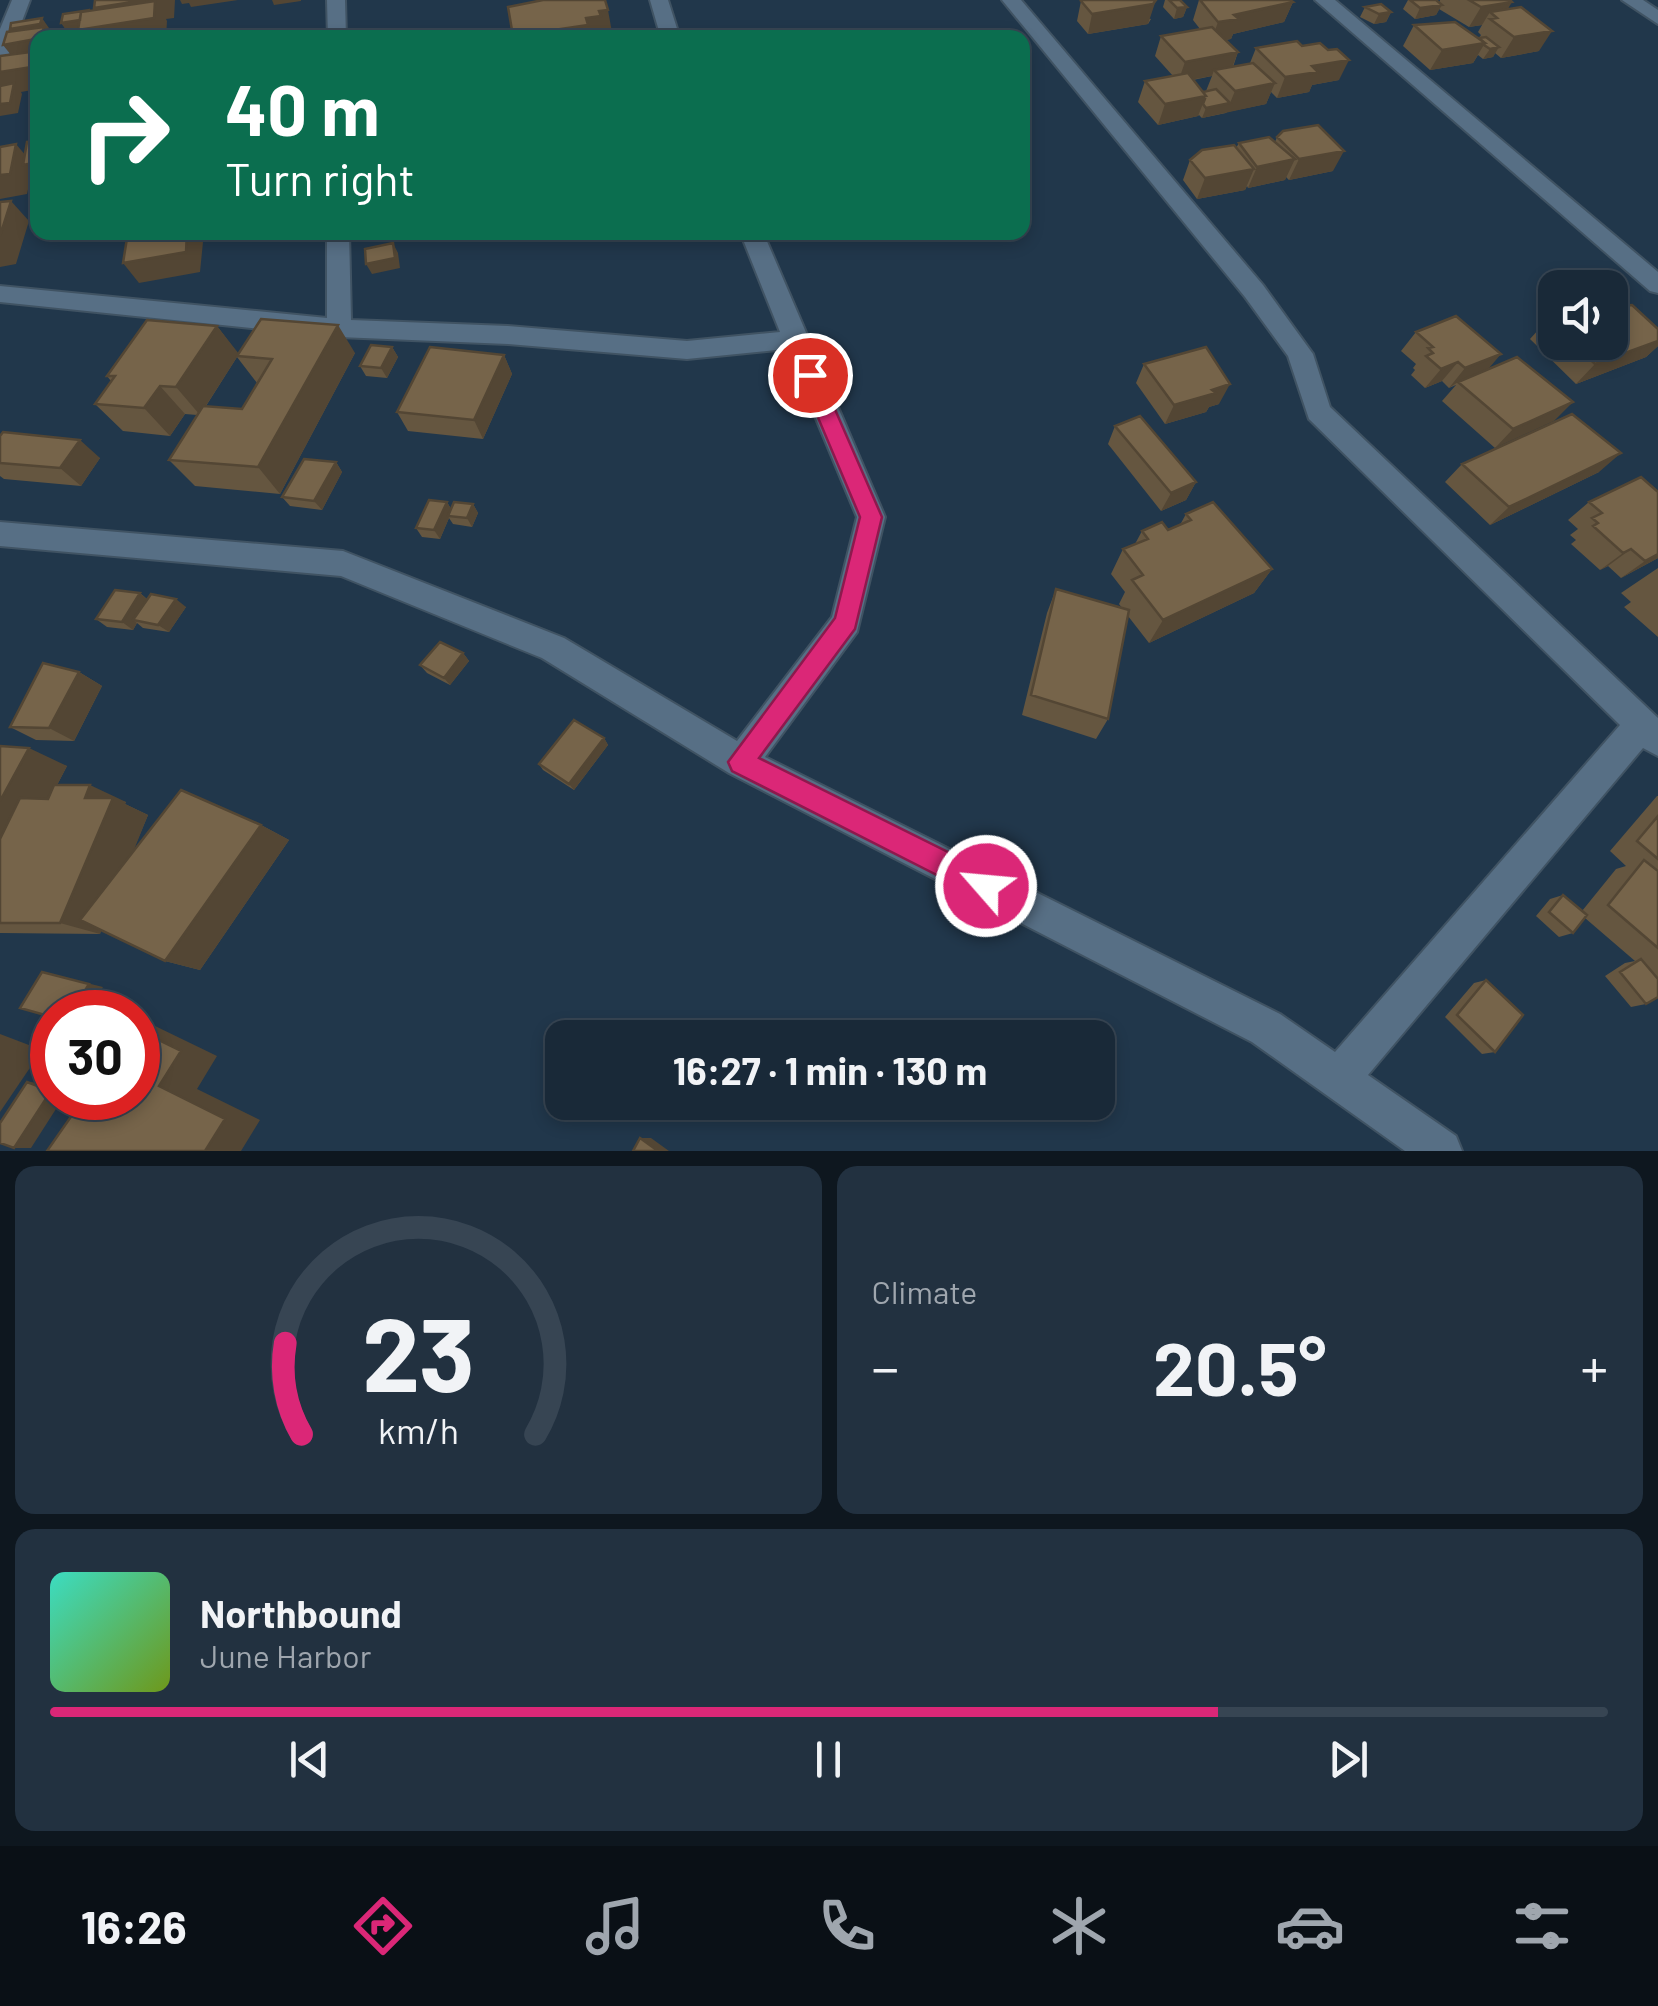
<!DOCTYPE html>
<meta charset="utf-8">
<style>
:root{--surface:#192938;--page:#223140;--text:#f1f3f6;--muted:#9fa6ae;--line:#374553;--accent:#db2777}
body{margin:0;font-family:Barlow,sans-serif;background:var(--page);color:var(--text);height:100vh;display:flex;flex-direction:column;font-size:38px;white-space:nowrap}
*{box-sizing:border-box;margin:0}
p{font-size:32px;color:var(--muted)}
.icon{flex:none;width:55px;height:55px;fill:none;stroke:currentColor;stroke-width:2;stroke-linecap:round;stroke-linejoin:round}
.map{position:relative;height:1151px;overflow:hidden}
.drawer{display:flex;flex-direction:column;gap:15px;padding:15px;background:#0e171f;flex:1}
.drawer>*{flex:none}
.top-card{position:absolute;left:30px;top:30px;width:1000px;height:210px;border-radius:20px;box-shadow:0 5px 15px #0003,0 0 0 2px var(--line);background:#0b6e4f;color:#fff;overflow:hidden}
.controls{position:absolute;left:1538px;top:270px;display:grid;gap:20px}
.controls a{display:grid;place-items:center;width:90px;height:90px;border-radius:20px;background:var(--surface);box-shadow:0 5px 15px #0003,0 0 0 2px var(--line);font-size:50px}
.speed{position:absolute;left:30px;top:990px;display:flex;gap:20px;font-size:50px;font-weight:700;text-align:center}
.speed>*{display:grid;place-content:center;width:130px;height:130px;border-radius:50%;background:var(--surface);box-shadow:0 5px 15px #0003,0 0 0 2px var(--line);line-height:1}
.speed .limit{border:15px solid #d22;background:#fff;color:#111}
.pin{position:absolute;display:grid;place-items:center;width:85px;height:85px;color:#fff;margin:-42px;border:5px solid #fff;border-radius:50%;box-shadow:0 2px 10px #0007}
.me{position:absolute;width:110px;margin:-55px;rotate:297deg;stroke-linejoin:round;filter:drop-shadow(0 0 8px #0008)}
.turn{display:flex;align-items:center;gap:35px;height:210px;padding:0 30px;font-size:45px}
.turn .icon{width:130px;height:130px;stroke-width:2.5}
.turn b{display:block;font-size:70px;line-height:85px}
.big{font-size:75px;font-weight:700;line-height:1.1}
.drawer .tile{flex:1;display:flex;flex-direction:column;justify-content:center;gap:15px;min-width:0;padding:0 35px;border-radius:20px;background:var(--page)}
.drawer .dial{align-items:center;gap:0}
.dial svg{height:260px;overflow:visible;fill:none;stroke:var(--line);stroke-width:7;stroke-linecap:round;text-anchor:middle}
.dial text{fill:var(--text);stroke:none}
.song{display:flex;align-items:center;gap:30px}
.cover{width:120px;height:120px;border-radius:15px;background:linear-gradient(135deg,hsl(170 70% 55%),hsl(80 70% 35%))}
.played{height:10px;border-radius:5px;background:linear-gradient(90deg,var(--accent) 75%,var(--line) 75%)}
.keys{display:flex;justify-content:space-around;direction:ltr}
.heat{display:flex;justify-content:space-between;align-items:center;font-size:55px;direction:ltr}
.drawer .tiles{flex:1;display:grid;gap:15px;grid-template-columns:1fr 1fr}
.tile:last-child{grid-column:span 2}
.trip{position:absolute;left:545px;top:1020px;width:570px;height:100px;border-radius:20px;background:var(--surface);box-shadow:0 5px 15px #0003,0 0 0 2px var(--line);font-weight:700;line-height:100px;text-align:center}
.dock{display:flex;height:160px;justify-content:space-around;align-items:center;background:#0a1016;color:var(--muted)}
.dock .icon{width:70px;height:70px}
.dock .on{color:var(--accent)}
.dock b{font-size:45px;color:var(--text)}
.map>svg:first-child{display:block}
</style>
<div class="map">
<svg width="1658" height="1151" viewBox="0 0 1658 1151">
<rect width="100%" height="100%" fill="#21374b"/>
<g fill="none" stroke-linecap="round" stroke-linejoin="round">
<defs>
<path id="minor" d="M12,0H30L10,53L0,59V29Z
M327,0H345L346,38H328Z
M650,0H668L680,38H661Z
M1002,0H1021L1263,285L1313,354L1330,407L1658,718V756L1643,748L1368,1075L1456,1136L1462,1151H1405L1252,1042L729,773L542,658L341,576L0,546V522L343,551L564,638L737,741L832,617L857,517L787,349L687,359L508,344L339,337L0,302V286L327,318V232H349L351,320L508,326L687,341L780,332L740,232H763L885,517L857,632L765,757L1280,1014L1335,1052L1620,725L1309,419L1288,356L1245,297Z
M1315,0H1335L1658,272V293L1650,291Z
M1622,0H1643L1658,10V24Z"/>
</defs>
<use href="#minor" stroke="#405363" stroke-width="4"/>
<use href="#minor" fill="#576f85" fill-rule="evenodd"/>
</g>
<path fill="#655640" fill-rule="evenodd" d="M1165,0H1180L1187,7L1183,17L1174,19L1163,7Z
M1199,0L1293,2L1284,22L1233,34L1231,39L1226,40L1238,52L1233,67L1250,63L1256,48L1339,80L1312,85L1309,92L1277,98L1271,92L1266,104L1227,112L1226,113L1202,118L1199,115L1198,116L1158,125L1138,102L1145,81L1173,76L1155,56L1161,36L1200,29L1193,20ZM1212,76L1206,91L1203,92L1193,80Z
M1408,0H1436L1439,3L1440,0H1510L1508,9L1539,51L1501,58L1495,53L1493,57L1483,59L1478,55L1473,63L1430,70L1403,46L1414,25L1479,38L1481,35L1478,32L1482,25L1469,27L1439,9L1436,15L1415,19L1403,9Z
M1081,1L1151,19L1148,24L1088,34L1077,21Z
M1365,7L1391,12L1386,22L1374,24L1360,17Z
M1277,137L1333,171L1289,180L1286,177L1285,180L1248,188L1247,186L1245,190L1197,199L1183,180L1190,160L1236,148L1239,143L1275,142Z
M1555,318V342H1610L1658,329V346L1646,357L1576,384L1530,339L1548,319Z
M217,326L238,354L355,353L280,494L195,486L169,460L197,415L185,414L170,436L123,431L95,404L111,381L107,376ZM237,357L257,383L242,409L206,406Z
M1416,332L1488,369L1573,402L1495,448L1442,401L1456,385L1449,388L1442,381L1425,388L1411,375L1415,370L1413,368L1416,364L1401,351Z
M392,347L398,357L387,378L366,376L360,366Z
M504,355L512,374L483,439L408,431L397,412Z
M1144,364L1219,404L1209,407L1206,412L1165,424L1136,383Z
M1115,426L1196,482L1186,500L1161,511L1108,444Z
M0,436L100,458L81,486L4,479L0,476Z
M336,462L342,472L322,510L290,506L282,497Z
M1462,464L1599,472L1490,525L1445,482Z
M1658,492V558L1621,578L1608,566L1600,570L1571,544L1576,540L1570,535L1578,529L1568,520L1589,502Z
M447,502L451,509L473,504L478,513L472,527L453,524L449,518L440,539L422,537L416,528Z
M1186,514L1272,569L1254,593L1149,643L1128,616L1108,719L1096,739L1022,715L1047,613L1056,589L1122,608L1119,604L1125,592L1111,574L1123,549L1135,544L1142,531L1168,530L1180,525Z
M1658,568V637L1624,607L1631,602L1621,593Z
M140,593L147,599L186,607L169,632L143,628L137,623L133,630L107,627L96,619Z
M463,653L469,661L450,685L427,673L420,665Z
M79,672L102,686L74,741L36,740L10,727Z
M604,738L608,745L574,790L543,770L539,764Z
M0,746L67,766L57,785L126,802L125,804L148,815L132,853L261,825L289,840L200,970L165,961L101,930L100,934L0,933Z
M1657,796H1658V997L1646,1004L1631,1007L1605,976L1625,963L1635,961L1585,918L1573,933L1559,937L1536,916L1550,899L1563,895L1582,911L1616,869L1626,866L1610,851Z
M1486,980L1495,1052L1482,1054L1445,1017L1474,983Z"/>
<path fill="#534634" d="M144,0H175L174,18L166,19L167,21L166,38H83L79,31L68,33L61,23L88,18L106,26L94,8Z
M180,0H238L191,7L189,3L182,4Z
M272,0H301V1L274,5Z
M1156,0L1148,24L1088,34L1092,14Z
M1293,2L1284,22L1233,34L1231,39L1211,42L1218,22L1234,15Z
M1512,2L1500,22L1490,12L1482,25L1469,27L1481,7Z
M1442,5L1436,15L1415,19L1420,8Z
M1187,7L1183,17L1174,19L1177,8Z
M608,10L613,38H514L513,36L586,18L599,11Z
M1391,12L1386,22L1374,24L1379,14Z
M42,18L49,28L48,33L51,37L17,40L10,29Z
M1552,31L1539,51L1501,58L1514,37Z
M38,39V50L11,55L3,45Z
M1485,43L1473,63L1430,70L1442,50Z
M1499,47L1493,57L1483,59L1490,49Z
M1238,52L1230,73L1214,70L1212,76L1178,82L1185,62Z
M1349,60L1339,80L1312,85L1309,92L1277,98L1285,77L1312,66Z
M38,66V89L21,92L22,94L18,113L0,116V72Z
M1275,83L1266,104L1202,118L1206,108L1230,103L1235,91Z
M1206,96L1198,116L1158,125L1165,104Z
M16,144L32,163L38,162V183L31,175L27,194L0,199V175Z
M1344,151L1333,171L1289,180L1299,159Z
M1295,159L1285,180L1248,188L1257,167Z
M1254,169L1245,190L1197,199L1205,178Z
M11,201L29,221L16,264L0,267V236Z
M82,232H126L88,239Z
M187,232H204L200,272L139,283L123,263Z
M393,243L398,253L400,268L372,274L366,264Z
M338,325L355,353L280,494L258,467Z
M217,326L239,354L200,415L176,387Z
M1658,341V346L1646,357L1576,384L1595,364Z
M392,347L398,357L387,378L381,368Z
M1501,354L1484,374L1458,382L1449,388L1465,368Z
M504,355L512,374L483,439L474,420Z
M1458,362L1442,381L1425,388L1441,369Z
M1230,384L1219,404L1209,407L1206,412L1165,424L1174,405L1212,390Z
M160,386L185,414L170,436L144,408Z
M1573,402L1554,421L1495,448L1513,429Z
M80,440L100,458L81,486L60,468Z
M1621,453L1599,472L1490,525L1509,507Z
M336,462L342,472L322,510L314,501Z
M1196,482L1186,500L1161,511L1171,493Z
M447,502L452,511L448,516L449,518L440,539L434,530Z
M473,504L478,513L472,527L467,518Z
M1631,549L1608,566L1600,570L1623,553Z
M1658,554V558L1621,578L1645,561Z
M1272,569L1254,593L1149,643L1163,620Z
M140,593L150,602L133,620L137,623L133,630L122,622Z
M176,599L186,607L169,632L158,625Z
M463,653L469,661L450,685L444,678Z
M79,672L102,686L74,741L49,728Z
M604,738L608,745L574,790L569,784Z
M29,748L67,766L0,895V801Z
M90,785L126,802L125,804L148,815L100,934L60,923L85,798Z
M261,825L289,840L200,970L165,961Z
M42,972L103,987L88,1012H72Z
M138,1023L153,1025L217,1056L197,1089L260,1120L241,1151H205L159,1086L138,1030Z
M0,1034L42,1050L0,1112Z
M27,1082L43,1083L52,1087V1098H63L31,1148H14Z
M640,1138H651L669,1151H658Z"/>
<path fill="#76644a" stroke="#534634" stroke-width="2.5" d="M95,0H145L94,8Z
M543,0H605L608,10L599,11L601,16L586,18L588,25L513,36L508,7Z
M1083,0H1156L1153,4L1092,14L1081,1Z
M1169,0H1180L1187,7L1177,8Z
M1200,0H1290L1293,2L1234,15L1239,19L1218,22Z
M1410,0H1436L1442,5L1420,8Z
M1469,0H1510L1512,2L1481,7Z
M155,1L154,18L78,30L81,12Z
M1381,4L1391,12L1379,14L1365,7Z
M1521,7L1552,31L1514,37L1490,19L1497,18L1490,12Z
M90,10L81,12L80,20L61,23L63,14Z
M42,18L40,24L10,29L11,23Z
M1455,22L1485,43L1442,50L1414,25Z
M44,27L41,38L3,45L7,32Z
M1212,27L1238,52L1185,62L1161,36Z
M142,31L141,35L150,34L149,38H94Z
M1486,37L1499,47L1490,49L1484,45L1485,43L1479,38Z
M1297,41L1302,46L1320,43L1328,50L1337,49L1349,60L1312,66L1318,72L1285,77L1256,48Z
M38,51V66L0,72V56Z
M1253,63L1275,83L1235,91L1214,70Z
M1188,73L1206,96L1165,104L1145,81Z
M14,83L10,103L0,104V86Z
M1216,89L1230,103L1206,108L1203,104L1206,96L1203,92Z
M1318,125L1344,151L1299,159L1277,137L1283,131Z
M1269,137L1295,159L1257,167L1239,143Z
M38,141V162L23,165L27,142Z
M16,144L10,174L0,175V147Z
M1234,145L1254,169L1205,178L1190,160L1202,150Z
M11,201L0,236V202Z
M128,232H187L186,252L123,263Z
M393,243L395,258L366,264L365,249Z
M1632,305L1658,329V341L1595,364L1572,342H1610V307Z
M1456,316L1501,354L1465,368L1458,362L1441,369L1426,356L1433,353L1428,348L1433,347L1416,332Z
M1555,318V326L1548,319Z
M261,319L338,325L258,467L169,460L203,406L242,409L272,359L237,356Z
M147,320L217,326L176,387L160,386L144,408L95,404L115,376H107Z
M371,345L392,347L381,368L360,366Z
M430,347L504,355L474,420L397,412Z
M1206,347L1230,384L1212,390L1216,393L1174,405L1144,364Z
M1517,357L1573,402L1513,429L1458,382Z
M1572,414L1621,453L1509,507L1462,464Z
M1140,416L1196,482L1171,493L1115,426Z
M3,432L80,440L60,468L0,463V436Z
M304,459L336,462L314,501L282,497Z
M1641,477L1658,492V554L1645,561L1631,549L1623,553L1593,526L1598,523L1592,518L1602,513L1589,502Z
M429,500L447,502L434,530L416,528Z
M454,502L473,504L467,518L448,516Z
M1213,502L1272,569L1163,620L1132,580L1143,575L1123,549L1148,539L1142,531L1162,522L1168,530L1191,520L1186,514Z
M1056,589L1129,610L1108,719L1031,695Z
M115,590L140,593L122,622L96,619Z
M151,594L176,599L158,625L133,620Z
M440,642L463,653L444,678L420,665Z
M43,663L79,672L49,728L10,727Z
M574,720L604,738L569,784L539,764Z
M0,746L29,748L0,801Z
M54,785H90L85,798H113L60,923H0V839L20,798L48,799Z
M181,790L261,825L165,961L80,920Z
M1658,816V859L1637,841Z
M1644,860L1658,871V948L1608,905Z
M1563,895L1587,915L1573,933L1549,912Z
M1641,959L1658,979V997L1646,1004L1620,972Z
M42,972L89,984L72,1012H52V1017L20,1008Z
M1486,980L1523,1015L1495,1052L1457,1015Z
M138,1030L181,1051L159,1086L225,1119L205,1151H47L84,1098H138Z
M27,1082L51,1091L14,1148L0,1143V1123Z
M640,1138L658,1151H633Z"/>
<path fill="#db2777" stroke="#8e194d" stroke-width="2.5" d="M810,368L820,375L882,517L855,629L759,758L996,876L1000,886L996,896L986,900L732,771L728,762L835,618L860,517L800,375Z"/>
</svg>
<div class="controls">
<a><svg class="icon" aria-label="sound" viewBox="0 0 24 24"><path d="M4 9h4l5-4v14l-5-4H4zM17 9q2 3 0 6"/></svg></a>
</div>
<div class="speed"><div class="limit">30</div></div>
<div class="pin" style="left:810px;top:375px;background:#d93025"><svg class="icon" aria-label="arrive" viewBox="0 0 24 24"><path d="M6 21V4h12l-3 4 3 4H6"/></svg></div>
<svg class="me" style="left:986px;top:886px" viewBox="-20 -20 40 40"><circle r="17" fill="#db2777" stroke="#fff" stroke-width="3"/><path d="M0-11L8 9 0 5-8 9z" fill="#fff"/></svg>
<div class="trip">16:27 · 1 min · 130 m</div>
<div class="top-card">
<div class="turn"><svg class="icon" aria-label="right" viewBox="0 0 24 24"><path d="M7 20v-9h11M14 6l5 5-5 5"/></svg><div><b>40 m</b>Turn right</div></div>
</div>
</div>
<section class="drawer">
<div class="tiles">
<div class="tile dial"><svg viewBox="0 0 100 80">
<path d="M14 69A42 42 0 1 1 86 69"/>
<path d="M14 69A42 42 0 0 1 9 41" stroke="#db2777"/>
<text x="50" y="56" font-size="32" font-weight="700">23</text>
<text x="50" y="72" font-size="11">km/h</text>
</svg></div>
<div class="tile"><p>Climate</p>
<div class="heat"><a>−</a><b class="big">20.5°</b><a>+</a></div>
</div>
<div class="tile">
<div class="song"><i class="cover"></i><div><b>Northbound</b><p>June Harbor</p></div></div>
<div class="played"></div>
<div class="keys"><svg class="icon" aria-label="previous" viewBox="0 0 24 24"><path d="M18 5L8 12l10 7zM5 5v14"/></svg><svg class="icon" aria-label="pause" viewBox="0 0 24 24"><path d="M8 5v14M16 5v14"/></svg><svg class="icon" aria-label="next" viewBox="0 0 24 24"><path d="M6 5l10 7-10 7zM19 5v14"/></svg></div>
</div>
</div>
</section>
<nav class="dock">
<b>16:26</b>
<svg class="icon on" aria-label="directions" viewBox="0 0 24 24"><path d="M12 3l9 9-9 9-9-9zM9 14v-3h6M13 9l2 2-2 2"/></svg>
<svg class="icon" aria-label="music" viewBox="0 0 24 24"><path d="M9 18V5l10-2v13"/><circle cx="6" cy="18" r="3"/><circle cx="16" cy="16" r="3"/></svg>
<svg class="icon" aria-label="phone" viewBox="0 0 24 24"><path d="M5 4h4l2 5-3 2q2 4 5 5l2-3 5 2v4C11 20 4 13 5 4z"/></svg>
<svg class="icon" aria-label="climate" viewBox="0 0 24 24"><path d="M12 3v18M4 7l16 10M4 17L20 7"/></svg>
<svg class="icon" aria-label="car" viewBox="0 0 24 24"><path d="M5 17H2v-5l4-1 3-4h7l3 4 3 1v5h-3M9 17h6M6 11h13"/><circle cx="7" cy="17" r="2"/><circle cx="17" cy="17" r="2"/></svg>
<svg class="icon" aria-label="filters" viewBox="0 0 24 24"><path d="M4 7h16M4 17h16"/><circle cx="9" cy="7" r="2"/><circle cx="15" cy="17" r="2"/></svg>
</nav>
